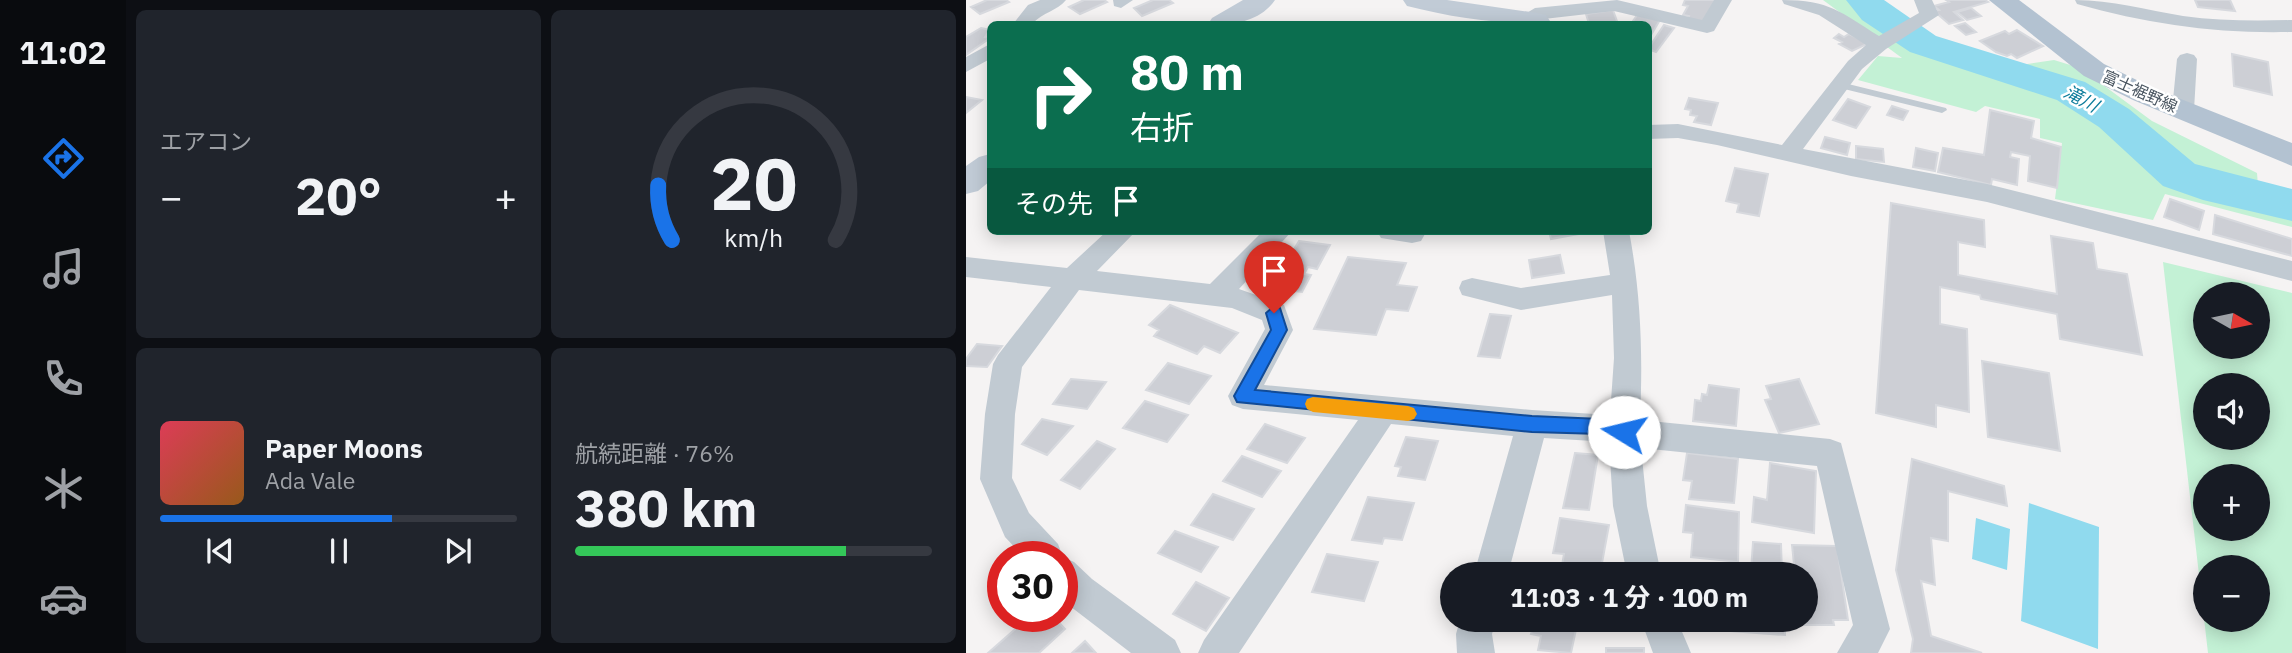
<!DOCTYPE html>
<html lang="ja">
<meta charset="utf-8">
<style>
:root{--surface:#171b24;--page:#20242c;--text:#f1f3f6;--muted:#9ea1a6;--line:#363941;--accent:#1a73e8}
body{margin:0;font-family:"IBM Plex Sans","Noto Sans JP",sans-serif;background:var(--page);color:var(--text);height:100vh;display:flex;flex-direction:column;font-size:26px;white-space:nowrap}
*{box-sizing:border-box;margin:0}
p{font-size:23px;color:var(--muted)}
.icon{flex:none;width:38px;height:38px;fill:none;stroke:currentColor;stroke-width:2;stroke-linecap:round;stroke-linejoin:round}
.map{position:relative;flex:1;overflow:hidden}
.drawer{display:flex;flex-direction:column;gap:10px;padding:10px;background:#0d0f14;width:840px}
.drawer>*{flex:none}
.guide{position:absolute;left:21px;top:21px;width:665px;height:214px;border-radius:10px;box-shadow:0 4px 18px #0003;background:#0b6e4f;color:#fff;overflow:hidden}
.needle{width:46px;rotate:99deg}
.controls{position:absolute;left:1227px;top:282px;display:grid;gap:14px}
.controls a{display:grid;place-items:center;width:77px;height:77px;border-radius:50%;background:var(--surface);box-shadow:0 4px 18px #0003;font-size:35px}
.speed{position:absolute;left:21px;top:541px;display:flex;gap:14px;font-size:35px;font-weight:700;text-align:center}
.speed>*{display:grid;place-content:center;width:91px;height:91px;border-radius:50%;background:var(--surface);box-shadow:0 4px 18px #0003;line-height:1}
.speed .limit{border:10px solid #d22;background:#fff;color:#111}
.pin{position:absolute;display:grid;place-items:center;width:60px;height:60px;color:#fff;margin:-72px -30px;border-radius:50% 50% 50% 0;rotate:-45deg;box-shadow:0 0 7px #0007}
.pin .icon{rotate:45deg}
.me{position:absolute;width:77px;margin:-38px;rotate:279deg;stroke-linejoin:round;filter:drop-shadow(0 0 5px #0008)}
.turn{display:flex;align-items:center;gap:24px;height:147px;padding:0 28px;font-size:32px}
.turn .icon{width:91px;height:91px;stroke-width:2.5}
.turn b{display:block;font-size:49px;line-height:60px}
.then{display:flex;align-items:center;height:66px;padding:0 28px;background:#0003;gap:14px;font-size:26px}
.big{font-size:52px;font-weight:700;line-height:1.1}
.drawer .tile{flex:1;display:flex;flex-direction:column;justify-content:center;gap:10px;min-width:0;padding:0 24px;border-radius:10px;background:var(--page)}
.drawer .dial{align-items:center;gap:0}
.dial svg{height:182px;overflow:visible;fill:none;stroke:var(--line);stroke-width:7;stroke-linecap:round;text-anchor:middle}
.dial text{fill:var(--text);stroke:none}
.song{display:flex;align-items:center;gap:21px}
.cover{width:84px;height:84px;border-radius:10px;background:linear-gradient(135deg,hsl(350 70% 55%),hsl(30 70% 35%))}
.played{height:7px;border-radius:4px;background:linear-gradient(90deg,var(--accent) 65%,var(--line) 65%)}
.keys{display:flex;justify-content:space-around;direction:ltr}
.heat{display:flex;justify-content:space-between;align-items:center;font-size:38px;direction:ltr}
.charge{height:10px;border-radius:5px;background:linear-gradient(90deg,#34c759 76%,var(--line) 0)}
.drawer .tiles{flex:1;display:grid;gap:10px;grid-template-columns:repeat(2,1fr)}
.trip{position:absolute;left:474px;top:562px;width:378px;height:70px;border-radius:35px;background:var(--surface);box-shadow:0 4px 18px #0003;font-weight:700;line-height:70px;text-align:center}
main{display:flex;flex:1;min-height:0}
.tab-bar{display:flex;flex-direction:column;width:126px;justify-content:space-around;align-items:center;background:#090b0e;color:var(--muted)}
.tab-bar .icon{width:49px;height:49px}
.tab-bar .on{color:var(--accent)}
.tab-bar b{font-size:32px;color:var(--text)}
.map>svg:first-child{display:block}
</style>
<main>
<nav class="tab-bar">
<b>11:02</b>
<svg class="icon on" aria-label="directions" viewBox="0 0 24 24"><path d="M12 3l9 9-9 9-9-9zM9 14v-3h6M13 9l2 2-2 2"/></svg>
<svg class="icon" aria-label="music" viewBox="0 0 24 24"><path d="M9 18V5l10-2v13"/><circle cx="6" cy="18" r="3"/><circle cx="16" cy="16" r="3"/></svg>
<svg class="icon" aria-label="phone" viewBox="0 0 24 24"><path d="M5 4h4l2 5-3 2q2 4 5 5l2-3 5 2v4C11 20 4 13 5 4z"/></svg>
<svg class="icon" aria-label="climate" viewBox="0 0 24 24"><path d="M12 3v18M4 7l16 10M4 17L20 7"/></svg>
<svg class="icon" aria-label="car" viewBox="0 0 24 24"><path d="M5 17H2v-5l4-1 3-4h7l3 4 3 1v5h-3M9 17h6M6 11h13"/><circle cx="7" cy="17" r="2"/><circle cx="17" cy="17" r="2"/></svg>
</nav>
<section class="drawer">
<div class="tiles">
<div class="tile"><p>エアコン</p>
<div class="heat"><a>−</a><b class="big">20°</b><a>+</a></div>
</div>
<div class="tile dial"><svg viewBox="0 0 100 80">
<path d="M14 69A42 42 0 1 1 86 69"/>
<path d="M14 69A42 42 0 0 1 8 45" stroke="#1a73e8"/>
<text x="50" y="56" font-size="32" font-weight="700">20</text>
<text x="50" y="72" font-size="11">km/h</text>
</svg></div>
<div class="tile">
<div class="song"><i class="cover"></i><div><b>Paper Moons</b><p>Ada Vale</p></div></div>
<div class="played"></div>
<div class="keys"><svg class="icon" aria-label="previous" viewBox="0 0 24 24"><path d="M18 5L8 12l10 7zM5 5v14"/></svg><svg class="icon" aria-label="pause" viewBox="0 0 24 24"><path d="M8 5v14M16 5v14"/></svg><svg class="icon" aria-label="next" viewBox="0 0 24 24"><path d="M6 5l10 7-10 7zM19 5v14"/></svg></div>
</div>
<div class="tile"><p>航続距離 · 76%</p><b class="big">380 km</b><div class="charge"></div></div>
</div>
</section>
<div class="map">
<svg width="1326" height="653" viewBox="0 0 1326 653">
<rect width="100%" height="100%" fill="#f5f3f3"/>
<path fill="#c3f1d5" fill-rule="evenodd" d="M857,0H911L947,33L1055,65L1088,60L1114,68L1186,121L1291,173L1293,198L1326,214V227L1199,194L1187,220L1089,199L1096,143L1074,138V119L1019,106L1010,112L892,80L912,56L936,58Z
M1197,262L1326,293V653H1242ZM1239,294H1292V346H1239ZM1239,385H1292V438H1239ZM1239,476H1292V528H1239ZM1239,567H1292V620H1239Z"/>
<path fill="#90daee" d="M1063,503L1133,527L1132,649L1055,621Z
M1010,518L1044,529L1041,570L1006,559Z"/>
<g fill="none" stroke-linecap="round" stroke-linejoin="round">
<path fill="#90daee" fill-rule="evenodd" d="M880,0H918L970,36L1119,82L1163,109L1229,164L1326,189V221L1237,200L1197,186L1133,127L1091,100L944,52L896,20Z"/>
</g>
<path fill="#cdcfd5" stroke="#d7d9de" stroke-width="2" d="M21,0H40L43,2L14,14L5,7Z
M118,0H138L141,2L114,14L103,7Z
M187,0H203L207,3L176,16L168,8Z
M719,0H751L741,25L721,22L723,16L717,15L722,6L717,5Z
M980,0H1019L1022,2L988,12L997,20L983,24L968,11L973,10L968,6L983,2Z
M1229,0H1264L1269,11L1232,7Z
M1005,8L1015,16L1001,20L991,12Z
M647,10L652,24H623L620,14Z
M671,15L694,20L685,35H682V24H665Z
M999,23L1010,32L1000,35L989,26Z
M698,25L708,28L690,52L682,49Z
M15,28L24,30L19,37L24,38L0,55V37Z
M1051,30L1077,46L1051,58L1045,54L1041,56L1030,52L1014,41L1039,31L1043,34Z
M873,34L878,37L883,34L903,43L886,51L873,44L876,42L868,38Z
M1266,54L1302,62L1306,95L1268,86Z
M0,97L16,100L0,113Z
M723,98L752,103L745,125L728,122L731,116L724,115L725,110L719,109Z
M882,99L904,107L890,128L867,120Z
M926,106L942,111L937,120L921,115Z
M1024,110L1068,121L1065,138L1095,147L1091,188L1062,181L1064,156L1045,152L1044,157L1053,159L1051,185L1026,179L1025,185L972,172L977,148L1018,155Z
M859,137L884,143L881,155L855,148Z
M890,146L917,149L918,162L890,159Z
M950,148L972,153L969,171L947,167Z
M769,168L802,174L793,216L771,212L773,204L760,201Z
M1204,199L1238,211L1233,230L1198,217Z
M925,203L1018,220L1019,247L992,242V275L1091,294L1085,236L1127,243L1131,269L1161,274L1176,355L1094,339L1091,314L1015,299L1014,295L974,287V324L1001,329L1003,412L970,405V427L910,413Z
M1249,215L1326,239V256L1247,234Z
M583,231H629L585,239Z
M333,241L364,245L351,269L342,267L338,274L345,275L336,292L297,287L308,270L320,271L324,265L319,264Z
M594,255L598,273L566,278L563,260Z
M382,257L440,263L431,285L451,287L442,311L420,309L410,335L348,329Z
M204,305L272,333L254,353L238,346L231,354L188,336L193,330L183,325Z
M524,314L545,316L534,358L512,356Z
M11,344L36,346L21,367L0,366V359Z
M1016,361L1083,373L1094,451L1022,437Z
M202,363L245,376L223,404L180,390Z
M105,379L140,382L121,409L87,404Z
M833,379L853,424L813,433L799,400L805,399L800,386Z
M743,385L773,389L770,426L727,421L729,400L735,401L736,394L741,395Z
M179,401L222,415L201,442L157,428Z
M76,419L107,426L81,455L56,444Z
M299,424L339,438L321,463L281,449Z
M440,437L472,441L459,480L432,476L435,467L429,466Z
M131,441L149,449L114,489L95,480Z
M609,453L632,455L623,510L597,508Z
M721,453L772,459L768,503L723,499L726,481L717,480Z
M276,456L315,471L296,497L257,481Z
M946,459L1038,486L1041,506L982,491V541L965,538L969,585L955,581L965,636L1016,653H945L947,639L930,570Z
M804,463L850,471L848,533L786,522L788,497L801,500Z
M247,494L288,509L267,540L225,525Z
M402,497L448,503L436,540L418,538L416,544L386,540Z
M720,505L773,512L772,562L725,557L727,533L717,532Z
M594,518L643,525L634,574L595,571L598,554L587,553Z
M209,531L252,547L235,572L192,553Z
M787,542L815,544L816,574H770V570L785,571Z
M826,545L871,546L882,620H867L868,625H835L834,620H840V574H829Z
M361,554L412,562L398,601L346,592Z
M230,582L263,598L240,631L207,614Z
M64,616H87L99,629L73,653H22Z
M569,620H612L605,653L572,650L575,636L565,634Z
M766,620H819V635L765,631Z
M119,641L130,653H106Z
M640,648H678V653H640Z"/>
<g fill="none" stroke-linecap="round" stroke-linejoin="round">
<path fill="#c1cad2" fill-rule="evenodd" d="M874,82L980,108L981,110L976,113L870,87L869,85Z"/>
<path fill="#c1cad2" fill-rule="evenodd" d="M74,0H100C91,11 77,12 66,24H47L62,5Z
M147,0H167L155,8L148,6Z
M651,0L736,20L748,0H766L748,31L741,33L648,11L569,20L559,14L569,8Z
M816,0C864,0 874,12 913,36L953,13L948,0H966L973,15L920,49L896,69L837,149L1021,184L1326,261V281L1021,202L885,176L751,145L712,138L682,139V125L712,124L816,145L882,61L900,45L853,15L818,4Z
M1109,0C1146,0 1180,10 1217,16C1253,21 1289,21 1326,20V32C1252,34 1182,24 1111,4Z
M24,44V59L0,72V57Z
M1221,53L1228,55L1231,59L1228,110L1225,115H1209L1206,110L1211,59L1214,55Z
M141,231H170L131,271L244,284L297,231H326L273,289L318,305L327,330L298,385L566,410L644,415L648,358L646,295L555,310L496,295L493,288L496,281L506,278L555,288L644,275L637,231H663C675,294 677,355 674,420L864,439L875,443L924,629L912,653H871L887,625L851,466L675,448L681,506L695,574H661L647,506L643,442L578,438L542,574H508L547,436L425,424L273,653H232L238,640L392,420L277,409L266,405L262,396L299,329L296,320L266,308L113,290L56,367L49,414L46,478L63,513L92,544L97,557L108,562L126,579L209,640L215,653H165L96,600V556H57L39,537L14,479L19,414L27,364L32,355L85,287L0,277V257L101,268Z
M411,231H457L459,234L455,241L446,243L415,238Z
M494,620H530L526,634L529,653H491L490,634Z
M675,620H711L725,653H687Z"/>
<path fill="#c1cbd6" fill-rule="evenodd" d="M277,0H309C294,22 265,26 242,24L246,18Z
M437,0H481L571,13L580,15L584,21L582,24C533,24 488,18 441,6Z
M24,154V181L12,191L0,194V166L13,157Z"/>
<path fill="#b3c2d1" fill-rule="evenodd" d="M1023,0H1053L1138,64L1187,88L1326,143V166L1167,100L1118,76Z"/>
</g>
<path fill="#1a73e8" stroke="#114b97" stroke-width="2" d="M308,306L314,308L321,330L289,390L566,416L635,419L664,426L667,432L664,437L658,440L635,434L566,432L271,402L268,396L305,330L300,313Z"/>
<path fill="#f59e0b" d="M347,397L442,406L448,408L451,414L448,419L442,421L347,412L341,409L339,404L341,399Z"/>
<g text-anchor="middle" stroke-width="5" stroke-linejoin="round" paint-order="stroke">
<g font-size="16" fill="#4a5661" stroke="#fff">
<text transform="translate(1174 91) rotate(24)" y="6">富士裾野線</text>
</g>
<g font-size="18" font-style="italic" fill="#0c7c9b" stroke="#fff">
<text transform="translate(1115 99) rotate(28)" y="6">滝川</text>
</g>
</g>
</svg>
<div class="controls">
<a><svg class="needle" viewBox="-14 -14 28 28"><path d="M0-13l5 13h-10z" fill="#e53935"/><path d="M0 13l5-13h-10z" fill="#9ea1a6"/></svg></a>
<a><svg class="icon" aria-label="sound" viewBox="0 0 24 24"><path d="M4 9h4l5-4v14l-5-4H4zM17 9q2 3 0 6"/></svg></a>
<a>+</a>
<a>−</a>
</div>
<div class="speed"><div class="limit">30</div></div>
<div class="pin" style="left:308px;top:313px;background:#d93025"><svg class="icon" aria-label="arrive" viewBox="0 0 24 24"><path d="M6 21V4h12l-3 4 3 4H6"/></svg></div>
<svg class="me" style="left:658px;top:432px" viewBox="-20 -20 40 40"><circle r="19" fill="#fff"/><path d="M0-13L10 11 0 6-10 11z" fill="#1a73e8"/></svg>
<div class="trip">11:03 · 1 分 · 100 m</div>
<div class="guide">
<div class="turn"><svg class="icon" aria-label="right" viewBox="0 0 24 24"><path d="M7 20v-9h11M14 6l5 5-5 5"/></svg><div><b>80 m</b>右折</div></div>
<div class="then">その先<svg class="icon" aria-label="arrive" viewBox="0 0 24 24"><path d="M6 21V4h12l-3 4 3 4H6"/></svg></div>
</div>
</div>
</main>
